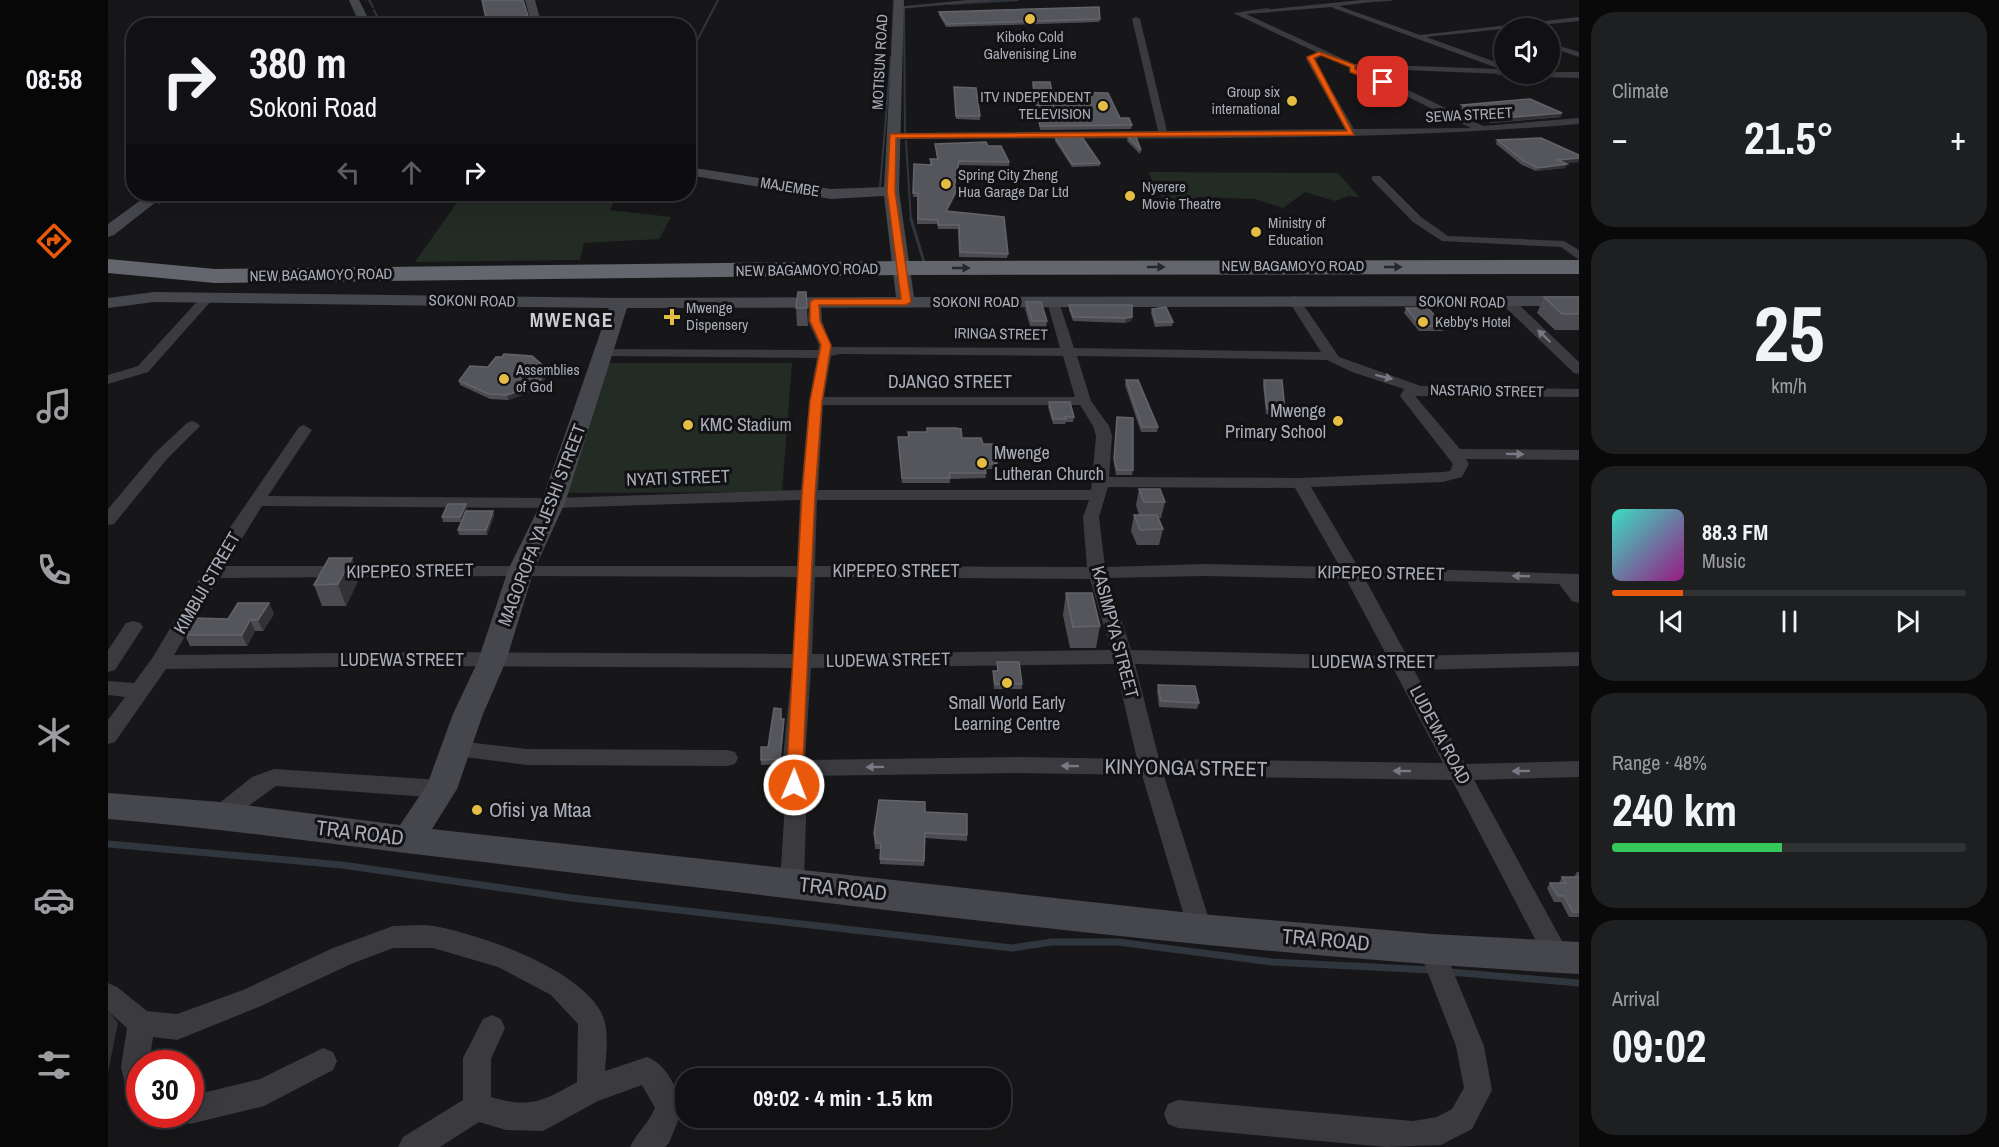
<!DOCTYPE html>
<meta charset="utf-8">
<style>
:root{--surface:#111113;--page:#1e1f21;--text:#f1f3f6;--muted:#9c9da0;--line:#303133;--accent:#ea580c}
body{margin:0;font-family:"Archivo Narrow",sans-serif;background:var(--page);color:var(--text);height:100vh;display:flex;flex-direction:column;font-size:22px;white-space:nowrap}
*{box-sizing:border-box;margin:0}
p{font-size:20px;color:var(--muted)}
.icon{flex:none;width:33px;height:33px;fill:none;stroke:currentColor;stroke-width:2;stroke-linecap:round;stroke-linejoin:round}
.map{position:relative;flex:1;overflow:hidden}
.details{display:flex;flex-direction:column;gap:12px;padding:12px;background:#09090a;width:420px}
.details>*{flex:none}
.guide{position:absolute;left:18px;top:18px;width:570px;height:183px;border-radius:24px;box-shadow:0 6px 24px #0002,0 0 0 2px var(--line);background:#111113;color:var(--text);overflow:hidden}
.fabs{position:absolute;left:1386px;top:18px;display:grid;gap:12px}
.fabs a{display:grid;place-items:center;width:66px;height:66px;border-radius:50%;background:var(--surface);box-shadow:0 6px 24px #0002,0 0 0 2px var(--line);font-size:30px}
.speed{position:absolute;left:18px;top:1050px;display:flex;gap:12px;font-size:30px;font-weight:700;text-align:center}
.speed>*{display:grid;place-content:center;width:78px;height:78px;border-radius:50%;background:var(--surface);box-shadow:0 6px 24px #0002,0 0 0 2px var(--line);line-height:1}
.speed .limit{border:9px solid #d22;background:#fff;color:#111}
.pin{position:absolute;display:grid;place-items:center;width:51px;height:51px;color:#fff;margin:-26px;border-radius:12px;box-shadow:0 3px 9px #0006}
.me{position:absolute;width:66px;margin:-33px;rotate:1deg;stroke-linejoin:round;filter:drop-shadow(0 0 4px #0008)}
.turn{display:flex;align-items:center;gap:21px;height:126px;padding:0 24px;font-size:27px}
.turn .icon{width:78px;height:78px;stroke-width:2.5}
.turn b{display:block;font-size:42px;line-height:51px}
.lanes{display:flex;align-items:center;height:57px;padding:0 24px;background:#0003;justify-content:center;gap:30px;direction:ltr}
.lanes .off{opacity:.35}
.big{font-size:45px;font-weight:800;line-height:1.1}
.details .widget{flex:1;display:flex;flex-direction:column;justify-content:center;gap:9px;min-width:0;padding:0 21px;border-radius:24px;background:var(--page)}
.details .dial{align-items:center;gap:0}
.dial b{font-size:78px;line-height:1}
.song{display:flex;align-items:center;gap:18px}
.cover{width:72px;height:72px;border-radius:9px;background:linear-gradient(135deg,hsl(170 70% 55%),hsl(310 70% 35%))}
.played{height:6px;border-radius:3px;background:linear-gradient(90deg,var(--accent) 20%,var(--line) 20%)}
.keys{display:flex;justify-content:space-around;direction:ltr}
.heat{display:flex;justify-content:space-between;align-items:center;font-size:33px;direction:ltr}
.charge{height:9px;border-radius:4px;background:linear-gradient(90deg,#34c759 48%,var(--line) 0)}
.trip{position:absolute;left:567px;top:1068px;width:336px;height:60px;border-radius:24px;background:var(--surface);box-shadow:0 6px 24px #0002,0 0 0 2px var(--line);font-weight:800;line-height:60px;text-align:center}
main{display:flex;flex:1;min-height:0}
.tab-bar{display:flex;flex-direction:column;width:108px;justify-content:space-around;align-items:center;background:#070708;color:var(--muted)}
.tab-bar .icon{width:42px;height:42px}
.tab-bar .on{color:var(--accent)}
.tab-bar b{font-size:27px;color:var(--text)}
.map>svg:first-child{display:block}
</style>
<main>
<nav class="tab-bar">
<b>08:58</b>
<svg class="icon on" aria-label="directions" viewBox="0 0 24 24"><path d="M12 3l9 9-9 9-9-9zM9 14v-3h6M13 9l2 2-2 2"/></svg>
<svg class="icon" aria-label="music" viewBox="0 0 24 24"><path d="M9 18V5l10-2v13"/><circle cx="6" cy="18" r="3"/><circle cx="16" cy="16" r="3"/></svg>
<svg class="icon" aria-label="phone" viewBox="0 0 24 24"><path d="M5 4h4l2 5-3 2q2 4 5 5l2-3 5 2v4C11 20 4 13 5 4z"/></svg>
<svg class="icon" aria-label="climate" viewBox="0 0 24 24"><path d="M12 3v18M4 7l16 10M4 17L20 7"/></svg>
<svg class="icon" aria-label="car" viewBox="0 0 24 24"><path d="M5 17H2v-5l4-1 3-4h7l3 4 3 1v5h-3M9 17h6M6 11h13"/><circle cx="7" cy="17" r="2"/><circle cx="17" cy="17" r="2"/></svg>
<svg class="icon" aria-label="filters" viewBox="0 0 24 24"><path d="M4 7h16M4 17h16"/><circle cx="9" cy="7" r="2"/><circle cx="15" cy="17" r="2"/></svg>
</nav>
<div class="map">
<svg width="1471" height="1147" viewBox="0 0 1471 1147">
<rect width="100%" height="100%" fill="#171719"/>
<path fill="#232b25" d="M1040,172L1230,173L1251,197L1240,196L1227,201L1197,192L1175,208L1147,199L1090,197L1062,213Z
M355,194H509L502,210L563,217L551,239L476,243L472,260L307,262Z
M500,363H684L674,492L457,493Z"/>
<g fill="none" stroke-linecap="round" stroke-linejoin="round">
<path stroke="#30363e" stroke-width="2" d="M242,0L253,26
M261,0L265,7
M1269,1L1283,0
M841,4L910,0
M796,7L797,132
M266,10L274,26
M1136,12L1160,9
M784,48L786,0
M580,58L610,0
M1252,69H1267
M1390,74L1438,76
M798,141L803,221
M772,187L783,57
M51,203L67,194"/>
<path stroke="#30363e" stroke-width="3" d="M803,219L816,262"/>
<path stroke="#30363e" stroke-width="7" d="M0,844L234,865L464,898L904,948L944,942H1010L1164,962L1324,970
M1342,972L1471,983"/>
<path fill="#3a3a3f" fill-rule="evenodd" d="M859,0H891L791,9L787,7Z
M1253,0H1280L1231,6L1312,35L1471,17V21L1318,37L1396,65V74H1399H1396L1245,68L1215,55L1206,60L1246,129L1363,128L1290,92L1245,74L1248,70L1296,88L1375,126L1471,118V124C1245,143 1013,137 785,139L780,136L785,133L1050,131L1024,19L1028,17L1032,19L1059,131L1237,129L1198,59L1208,52L1125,13ZM1224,7L1225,8L1392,69L1246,64L1138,14Z
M1442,43L1471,52V57L1442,47Z
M1442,72H1471V78L1434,77L1430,74Z
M1264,176H1272L1313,217L1340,236L1456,241L1471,250V260L1453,247L1334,241L1305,222L1264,180Z
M100,293L106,297L104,300L40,372L0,384V375L30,366L96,294Z
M1186,296L1190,297L1231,357L1313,386L1471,389V397L1307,396L1352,449L1471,450V460L1358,459L1361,464L1354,477L1335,482L1203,487L1250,567L1471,574V603L1464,601L1451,584L1257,579L1299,656L1471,652V666L1306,670L1357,764L1471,761V777L1366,780L1459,950L1463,958L1459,966L1450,969L1441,966L1344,780L1056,776L1104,929L1101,937L1092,940L1083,937L1080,929L1034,775L910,773L696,776L698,818L696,883L692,890L684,893L676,890L672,883L676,818L674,768L684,668L320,666L58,669L7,742L0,744V720L17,697L0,695V681L26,683L45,657L121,529L191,427L196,425L204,430L160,496L445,498L693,490L701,401L709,358L497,356L492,355V349L710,350L711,345L700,321L701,302L707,298L713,302L714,321L724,347L952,348L939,302L945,298L951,302L966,348L1213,352L1180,300ZM732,354L955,356L967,397H716L723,356ZM969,356L1219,360L1244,372L1296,389L1292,396L1345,464L1342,471L1335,472L1192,478L1001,477L1004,436L1001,426L983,401ZM715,405H972L985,426L988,436L983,490H710ZM1000,487L1187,488L1232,567L1097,564L997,567L991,517ZM692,500L689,566H117L154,506L445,508ZM709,500H981L975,517L979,567L707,566ZM413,576L689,577L685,654L320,652L66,655L111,578ZM1097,576L1238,579L1279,656L1023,650L1000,578ZM707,577L982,579L1003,650L704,654ZM1007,664L1029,759L910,757L697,760L703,668ZM1027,664L1286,670L1335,763L1051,759Z
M1401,299L1406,300L1471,362V374L1466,373L1396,306V300Z
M84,421L89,423L92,426L59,459L6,524L0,525V509L47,453L79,423Z
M25,621L32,623L35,627L7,670L0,672V650L18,623Z
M349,741L419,749L619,750L627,752L630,758L627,764L619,766L419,765L341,755L338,749L341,743Z
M166,769L333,780L341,783L344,789L341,795L333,798L168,786L120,821L112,824L104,821L101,815L104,809L144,777Z
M285,926C298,926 313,924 326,926C374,935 469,968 493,1012C502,1029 498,1053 497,1071L539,1057C560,1065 568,1088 575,1108L561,1143L557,1147H522C529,1132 541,1123 547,1108L534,1085L490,1101L435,1131L398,1130L371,1122L332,1147H290L295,1137L355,1100V1058L375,1019L384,1015L393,1019L397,1028L383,1059V1097C422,1109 435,1101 469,1082L470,1024L443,995L390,967L325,948H285L243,964L153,1006L69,1040L45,1037L41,1064H32V1109L22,1105L13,1067L19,1028L0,1011V983L9,987L39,1011L69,1014L135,990L225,948Z
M1324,939L1333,942L1376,1046L1384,1090L1364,1129L1333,1145L1278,1147L1070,1128L1060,1124L1056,1114L1060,1104L1070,1100L1305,1121L1329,1117L1344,1109L1356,1088L1348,1046L1311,950L1315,942Z
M215,1048L225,1052L229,1061L225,1070L156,1106L82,1124L72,1120L70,1114H82V1096L152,1079Z"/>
<path fill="#46474d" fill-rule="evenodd" d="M241,0H251L264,26H254Z
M417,0H427L434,26H424Z
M786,0H796L791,191L806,297L1471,296V306L519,308L457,503L426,570L398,661L375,714L349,789L324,829L1092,914L1324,934L1471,942V974C1092,953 716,901 340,858C226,845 114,828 0,819V793L112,802L292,825L319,785L345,714L370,661L400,570L433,503L501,308L46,302L0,308V298L46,292L512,298L788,297L776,196L723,199L580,175V167L723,189L776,187Z
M41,194H58L6,235L0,237V224Z"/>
<path fill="#64666e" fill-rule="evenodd" d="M0,259L107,269L795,261L1471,260V274L795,275L107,283L0,273Z"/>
</g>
<path fill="#4b4b51" d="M831,12L992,19L991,22L838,27L831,15Z
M925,82L944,92L1012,118L1024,125L1023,129L932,130L924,85Z
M846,91L872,116V120L848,119Z
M1354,105L1453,117L1383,123L1353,109Z
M947,137L992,163V166L964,167L947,141Z
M1020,137L1033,150L1032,154L1019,141Z
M1389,140L1471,155V162L1457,163L1459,164L1457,168L1428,171L1414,165L1388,144Z
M827,144L880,146L901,162V166L851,165L847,187L850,191L839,211L900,254L899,258L851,257L850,229H830V224H809V197H805L806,164L822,165V159H829Z
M1436,297H1471V330H1447L1429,313Z
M918,302L939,321L938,329H923L917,309Z
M961,305L1024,317L1023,321L1017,323L965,321L961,310Z
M688,308H699L700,326H689Z
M1298,308L1336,326L1335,331H1311L1296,313Z
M1044,309L1065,322L1064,326L1047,327L1043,313Z
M439,369L440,374L433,385L426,391L400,400L382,399L352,385L351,381Z
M1018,380L1050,427L1049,432H1033L1017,385Z
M1156,380L1177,411L1176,416L1158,414L1155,385Z
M941,402L966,417L965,422H958L957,424H945L940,407Z
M1009,417L1025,470L1024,475H1008L1006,464Z
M819,428L875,444L889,464V469H877L878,478L842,479V483H794L790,437H800V432H819Z
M1031,489L1057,502L1053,518H1050L1055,529L1051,545H1029L1023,531L1026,515H1031L1028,505Z
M358,504L359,510L358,511H385L386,516L379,535H351L350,530L353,522H335L334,517Z
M244,558L251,579L238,606H214L206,585Z
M958,593L992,626L988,648H962L955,615Z
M161,603L166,614L155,631H147L139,646H82L77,635Z
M889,662L914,684V689H886L885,676V671H889Z
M1050,685L1091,703L1089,709L1051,707L1049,691Z
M673,719L676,725L672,764L653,765V747H660Z
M817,812L859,835V841L817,838L816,866L772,864V849H767L766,833Z
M1469,872H1471V917H1461L1453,902H1446L1439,888L1442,883H1451L1454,877H1466Z"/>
<path fill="#323236" d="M420,16V21L379,24L378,19Z
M1454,113L1453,117L1383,123L1384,119Z
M1471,158V162L1449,164L1450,160Z
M1459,164L1457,168L1428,171L1430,168Z
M850,187V191L837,215L838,211Z
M1024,317L1023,321L1017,323L1018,318Z
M439,369L440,374L433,385L426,391L400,400L399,395Z
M358,504L359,510L353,522L352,517Z
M385,511L386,516L379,535L378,530Z
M244,558L251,579L238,606L230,584Z
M161,603L166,614L155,631L150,620Z
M142,620L147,631L139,646L134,635Z
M676,719V725L672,764V759Z
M0,1010L10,1023L0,1072Z"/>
<path fill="#55565c" stroke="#63646a" stroke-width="1.5" d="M374,0H415L420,16L378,19Z
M991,7L992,19L839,24L831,12Z
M925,82H942L944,92L1000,93L1012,118H1021L1024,125L932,126Z
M846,87L868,88L872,116H848Z
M1422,99L1454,113L1384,119L1354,105Z
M947,137H974L992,163L964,164Z
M1020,137H1028L1033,150Z
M1433,138L1471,155V158L1450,160L1459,164L1430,168L1416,161L1389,140Z
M878,142L880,146H893L901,162L851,161L846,187H850L838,211L896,217L900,254L852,252L851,225H830V220L810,219V193H805L806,164L824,165L822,159H830L827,144Z
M690,292H698L699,308H688Z
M1436,297H1471V314H1454Z
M918,302H933L939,321H924Z
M961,305H1024V317L1018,318L965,317Z
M1058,307L1065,322H1048L1044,309Z
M1298,308H1320L1336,326H1313Z
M396,354L424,356L439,369L432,380L425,386L399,395L381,394L351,381L362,366L380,367L388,357H394Z
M1018,380H1030L1050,427H1034Z
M1156,380H1174L1177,411L1159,409Z
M941,402H962L966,417H957L958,419H945Z
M1009,417L1025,418V470H1009L1006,459Z
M819,428H847L853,429L854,438H873L875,444H885L889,464H876L878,473H841L842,478H794L790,437H801L800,432H819Z
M1031,489H1052L1057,502H1036Z
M340,504H358L352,517H334Z
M358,511H385L378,530H350Z
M1026,515H1049L1055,529L1032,530Z
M221,558H244L230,584L206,585Z
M958,593H984L992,626L965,627Z
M130,603H161L150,620H142L134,635H77L88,618L120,619Z
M889,662H911L914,684H887L885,671H890Z
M1050,685L1087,686L1091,703L1053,701Z
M666,708L673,709V719H676L672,759L653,760V747H660Z
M771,800L817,802V812L859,814V835L817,833L816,861L772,859L773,843H768L766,833Z
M1454,877H1471V912H1465L1456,896H1450L1442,883H1458Z"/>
<defs><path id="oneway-solid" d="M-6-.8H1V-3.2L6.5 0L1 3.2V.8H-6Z" transform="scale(1.5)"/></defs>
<g fill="#26272a">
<use href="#oneway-solid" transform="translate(1048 267)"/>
<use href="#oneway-solid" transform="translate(1285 267)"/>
<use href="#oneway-solid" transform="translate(853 268)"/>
</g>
<g fill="#787982">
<use href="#oneway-solid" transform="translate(1436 336) rotate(-136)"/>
<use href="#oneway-solid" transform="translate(1276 377) rotate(14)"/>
<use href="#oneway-solid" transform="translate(1407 454) rotate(1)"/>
<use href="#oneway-solid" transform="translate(1413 576) rotate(-178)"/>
<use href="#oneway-solid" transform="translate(962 766) rotate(-179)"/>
<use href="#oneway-solid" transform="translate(767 767) rotate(179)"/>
<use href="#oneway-solid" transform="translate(1294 771) rotate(-179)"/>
<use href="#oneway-solid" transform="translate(1413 771) rotate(179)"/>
</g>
<path fill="#ea580c" stroke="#983908" stroke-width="1.5" d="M1211,52L1247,65V69L1278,82L1272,84L1242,72V67L1213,55L1206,58L1246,135L788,138L787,191L803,302L798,305H711L712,321L723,345L714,401L707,495L694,785L692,790H680L678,785L694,495L702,401L713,345L702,321V302L706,299H793L779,191L782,134L1239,131L1199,57Z"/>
<g fill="#e5bd43" stroke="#121214" stroke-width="2">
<circle cx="922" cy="19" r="6"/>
<circle cx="1184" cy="101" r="6"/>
<circle cx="995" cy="106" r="6"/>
<circle cx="838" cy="184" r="6"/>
<circle cx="1022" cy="196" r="6"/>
<circle cx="1148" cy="232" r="6"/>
<path d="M561 308h6v6h6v6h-6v6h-6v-6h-6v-6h6z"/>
<circle cx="1315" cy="322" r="6"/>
<circle cx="396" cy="379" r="6"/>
<circle cx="1230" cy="421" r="6"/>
<circle cx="580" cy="425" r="6"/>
<circle cx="874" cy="463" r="6"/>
<circle cx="899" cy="683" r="6"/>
<circle cx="369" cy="810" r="6"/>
</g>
<g text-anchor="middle" stroke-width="6" stroke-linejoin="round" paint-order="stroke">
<g font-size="15" fill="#aaadb8" stroke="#121214" text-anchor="start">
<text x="922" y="42" text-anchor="middle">Kiboko Cold<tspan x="922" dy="17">Galvenising Line</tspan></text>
<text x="1172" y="97" text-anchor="end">Group six<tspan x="1172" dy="17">international</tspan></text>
<text x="983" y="102" text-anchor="end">ITV INDEPENDENT<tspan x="983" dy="17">TELEVISION</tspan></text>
<text x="850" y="180">Spring City Zheng<tspan x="850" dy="17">Hua Garage Dar Ltd</tspan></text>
<text x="1034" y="192">Nyerere<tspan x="1034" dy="17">Movie Theatre</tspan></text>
<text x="1160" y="228">Ministry of<tspan x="1160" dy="17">Education</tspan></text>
<text x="578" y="313">Mwenge<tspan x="578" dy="17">Dispensery</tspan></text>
<text x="1327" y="327">Kebby's Hotel</text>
<text x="408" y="375">Assemblies<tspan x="408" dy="17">of God</tspan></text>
</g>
<g font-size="15" fill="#aaadb8" stroke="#121214">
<text transform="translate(772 62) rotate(-87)" y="5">MOTISUN ROAD</text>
<text transform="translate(1361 115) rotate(-3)" y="5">SEWA STREET</text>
<text transform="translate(682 187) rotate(9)" y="5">MAJEMBE</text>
<text x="1185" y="271">NEW BAGAMOYO ROAD</text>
<text transform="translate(699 270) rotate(-1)" y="5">NEW BAGAMOYO ROAD</text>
<text transform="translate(213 275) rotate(-1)" y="5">NEW BAGAMOYO ROAD</text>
<text transform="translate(364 301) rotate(1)" y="5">SOKONI ROAD</text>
<text x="868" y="307">SOKONI ROAD</text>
<text transform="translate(1354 302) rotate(1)" y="5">SOKONI ROAD</text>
<text transform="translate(893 334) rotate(1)" y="5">IRINGA STREET</text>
<text transform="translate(1379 391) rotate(1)" y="5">NASTARIO STREET</text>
</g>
<g font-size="18" fill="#aaadb8" stroke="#121214">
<text x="842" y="388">DJANGO STREET</text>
<text transform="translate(570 478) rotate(-2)" y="6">NYATI STREET</text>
<text transform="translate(434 525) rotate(-69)" y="6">MAGOROFA YA JESHI STREET</text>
<text transform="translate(302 571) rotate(-1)" y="6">KIPEPEO STREET</text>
<text x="788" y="577">KIPEPEO STREET</text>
<text transform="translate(1273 573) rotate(1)" y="6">KIPEPEO STREET</text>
<text transform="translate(99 583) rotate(-60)" y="6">KIMBIJI STREET</text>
<text transform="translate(1007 632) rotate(75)" y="6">KASIMPYA STREET</text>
<text x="294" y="666">LUDEWA STREET</text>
<text transform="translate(780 660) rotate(-1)" y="6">LUDEWA STREET</text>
<text x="1265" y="668">LUDEWA STREET</text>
<text transform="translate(1332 735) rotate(62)" y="6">LUDEWA ROAD</text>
</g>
<g font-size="18" fill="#aaadb8" stroke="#121214" text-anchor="start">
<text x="1218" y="417" text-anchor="end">Mwenge<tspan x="1218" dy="21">Primary School</tspan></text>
<text x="592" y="431">KMC Stadium</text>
<text x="886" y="459">Mwenge<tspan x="886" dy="21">Lutheran Church</tspan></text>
<text x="899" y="709" text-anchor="middle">Small World Early<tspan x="899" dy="21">Learning Centre</tspan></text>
</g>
<g font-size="20" font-weight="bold" letter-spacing="1.5" fill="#cbccd4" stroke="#121214">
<text x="464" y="327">MWENGE</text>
</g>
<g font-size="21" fill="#aaadb8" stroke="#121214">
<text transform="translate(1078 768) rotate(1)" y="7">KINYONGA STREET</text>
<text transform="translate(252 833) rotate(7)" y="7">TRA ROAD</text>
<text transform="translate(735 889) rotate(6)" y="7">TRA ROAD</text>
<text transform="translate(1218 940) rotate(5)" y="7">TRA ROAD</text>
</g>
<g font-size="21" fill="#aaadb8" stroke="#121214" text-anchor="start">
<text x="381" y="817">Ofisi ya Mtaa</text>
</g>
</g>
</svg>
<div class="fabs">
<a><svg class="icon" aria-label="sound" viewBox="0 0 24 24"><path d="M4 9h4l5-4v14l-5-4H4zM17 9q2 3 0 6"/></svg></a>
</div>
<div class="speed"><div class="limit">30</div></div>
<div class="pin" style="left:1275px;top:82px;background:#d93025"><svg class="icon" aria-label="arrive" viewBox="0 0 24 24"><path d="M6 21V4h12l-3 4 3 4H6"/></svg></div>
<svg class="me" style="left:686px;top:785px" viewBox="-20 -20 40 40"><circle r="17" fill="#ea580c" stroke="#fff" stroke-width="3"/><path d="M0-11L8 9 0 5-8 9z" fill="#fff"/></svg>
<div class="trip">09:02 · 4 min · 1.5 km</div>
<div class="guide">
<div class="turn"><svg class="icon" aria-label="right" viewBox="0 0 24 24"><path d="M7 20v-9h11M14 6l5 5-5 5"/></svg><div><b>380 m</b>Sokoni Road</div></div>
<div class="lanes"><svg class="icon off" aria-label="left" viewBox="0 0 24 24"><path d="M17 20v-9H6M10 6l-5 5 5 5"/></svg><svg class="icon off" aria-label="ahead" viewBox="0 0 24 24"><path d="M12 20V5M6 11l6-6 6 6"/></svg><svg class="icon" aria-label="right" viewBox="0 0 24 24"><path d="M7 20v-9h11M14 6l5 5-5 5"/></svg></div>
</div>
</div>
<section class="details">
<div class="widget"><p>Climate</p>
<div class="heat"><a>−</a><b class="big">21.5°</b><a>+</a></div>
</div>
<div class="widget dial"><b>25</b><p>km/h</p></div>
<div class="widget">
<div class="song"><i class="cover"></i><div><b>88.3 FM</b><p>Music</p></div></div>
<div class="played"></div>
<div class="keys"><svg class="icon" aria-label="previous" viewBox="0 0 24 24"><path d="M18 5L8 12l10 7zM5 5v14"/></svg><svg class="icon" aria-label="pause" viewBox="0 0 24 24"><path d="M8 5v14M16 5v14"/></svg><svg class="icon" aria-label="next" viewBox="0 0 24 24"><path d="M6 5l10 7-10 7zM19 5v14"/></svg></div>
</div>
<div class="widget"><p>Range · 48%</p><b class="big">240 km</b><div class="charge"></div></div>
<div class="widget"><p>Arrival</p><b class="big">09:02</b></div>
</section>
</main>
